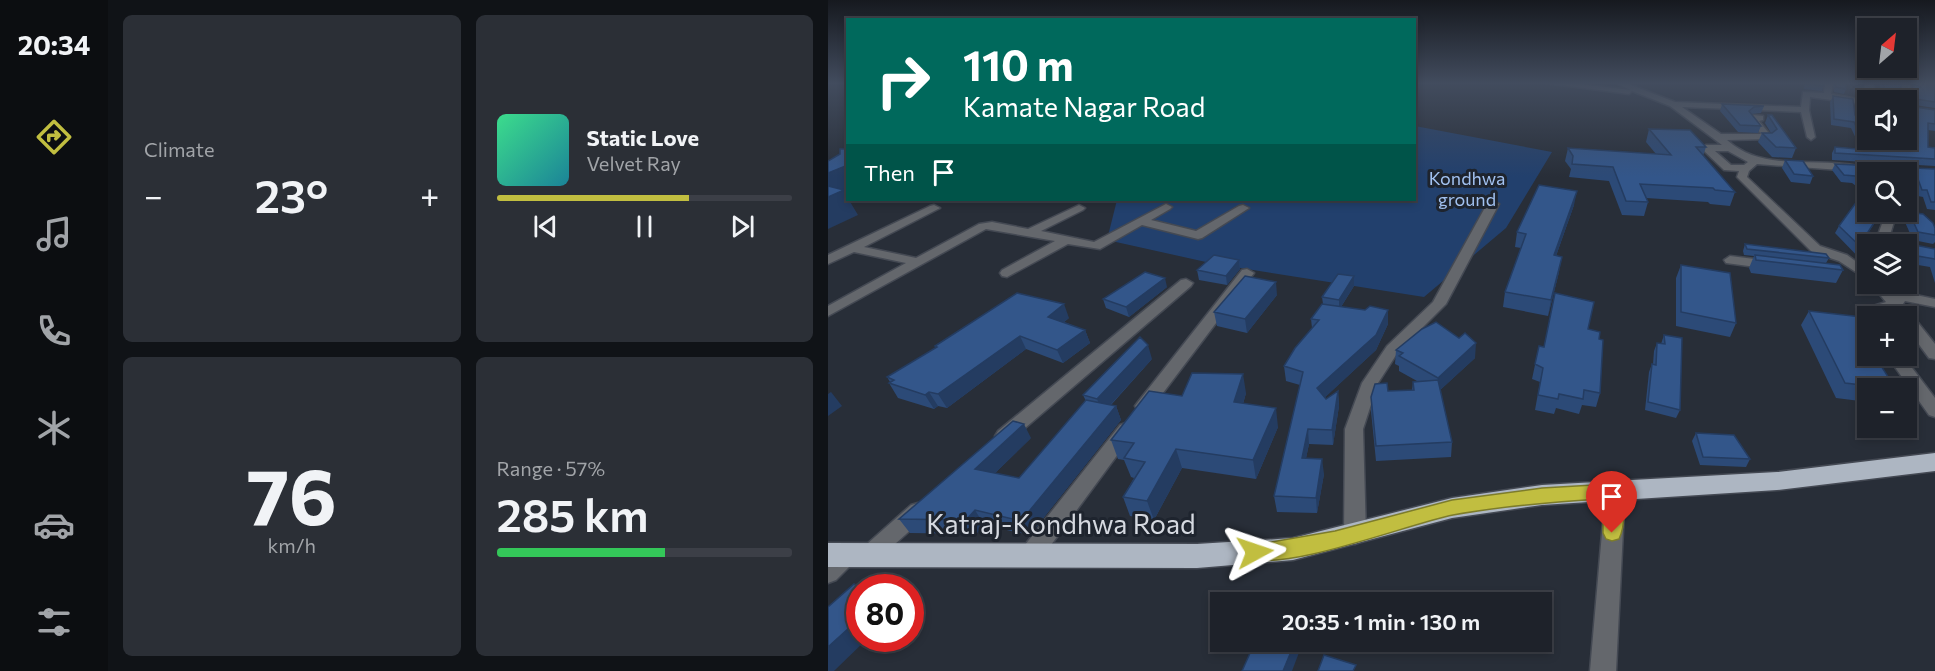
<!DOCTYPE html>
<meta charset="utf-8">
<style>
:root{--surface:#1e222a;--page:#2b2f36;--text:#f1f3f6;--muted:#a1a4a8;--line:#3c3f47;--accent:#c1be40}
body{margin:0;font-family:Commissioner,sans-serif;background:var(--page);color:var(--text);height:100vh;display:flex;flex-direction:column;font-size:22px;white-space:nowrap}
*{box-sizing:border-box;margin:0}
p{font-size:20px;color:var(--muted)}
.icon{flex:none;width:33px;height:33px;fill:none;stroke:currentColor;stroke-width:2;stroke-linecap:round;stroke-linejoin:round}
.map{position:relative;flex:1;overflow:hidden}
.sheet{display:flex;flex-direction:column;gap:15px;padding:15px;background:#101317;width:720px}
.sheet>*{flex:none}
.banner{position:absolute;left:18px;top:18px;width:570px;height:183px;border-radius:0px;box-shadow:0 3px 9px #0003,0 0 0 2px var(--line);background:#00695c;color:#fff;overflow:hidden}
.needle{width:39px;rotate:28deg}
.tools{position:absolute;left:1029px;top:18px;display:grid;gap:12px}
.tools a{display:grid;place-items:center;width:60px;height:60px;border-radius:0px;background:var(--surface);box-shadow:0 3px 9px #0003,0 0 0 2px var(--line);font-size:30px}
.speed{position:absolute;left:18px;top:574px;display:flex;gap:12px;font-size:30px;font-weight:700;text-align:center}
.speed>*{display:grid;place-content:center;width:78px;height:78px;border-radius:50%;background:var(--surface);box-shadow:0 3px 9px #0003,0 0 0 2px var(--line);line-height:1}
.speed .limit{border:9px solid #d22;background:#fff;color:#111}
.pin{position:absolute;display:grid;place-items:center;width:51px;height:51px;color:#fff;margin:-62px -26px;border-radius:50% 50% 50% 0;rotate:-45deg;box-shadow:0 0 6px #0007}
.pin .icon{rotate:45deg}
.me{position:absolute;width:66px;margin:-33px;rotate:85deg;stroke-linejoin:round;filter:drop-shadow(0 0 4px #0008)}
.turn{display:flex;align-items:center;gap:21px;height:126px;padding:0 18px;font-size:27px}
.turn .icon{width:78px;height:78px;stroke-width:2.5}
.turn b{display:block;font-size:42px;line-height:51px}
.then{display:flex;align-items:center;height:57px;padding:0 18px;background:#0003;gap:12px;font-size:22px}
.big{font-size:45px;font-weight:600;line-height:1.1}
.sheet .tile{flex:1;display:flex;flex-direction:column;justify-content:center;gap:9px;min-width:0;padding:0 21px;border-radius:9px;background:var(--page)}
.sheet .dial{align-items:center;gap:0}
.dial b{font-size:78px;line-height:1}
.song{display:flex;align-items:center;gap:18px}
.cover{width:72px;height:72px;border-radius:9px;background:linear-gradient(135deg,hsl(150 70% 55%),hsl(190 70% 35%))}
.played{height:6px;border-radius:3px;background:linear-gradient(90deg,var(--accent) 65%,var(--line) 65%)}
.keys{display:flex;justify-content:space-around;direction:ltr}
.heat{display:flex;justify-content:space-between;align-items:center;font-size:33px;direction:ltr}
.charge{height:9px;border-radius:4px;background:linear-gradient(90deg,#34c759 57%,var(--line) 0)}
.sheet .tiles{flex:1;display:grid;gap:15px;grid-template-columns:repeat(2,1fr)}
.trip{position:absolute;left:382px;top:592px;width:342px;height:60px;border-radius:0px;background:var(--surface);box-shadow:0 3px 9px #0003,0 0 0 2px var(--line);font-weight:600;line-height:60px;text-align:center}
main{display:flex;flex:1;min-height:0}
.tabs{display:flex;flex-direction:column;width:108px;justify-content:space-around;align-items:center;background:#0c0e11;color:var(--muted)}
.tabs .icon{width:42px;height:42px}
.tabs .selected{color:var(--accent)}
.tabs b{font-size:27px;color:var(--text)}
.map>svg:first-child{display:block}
</style>
<main>
<nav class="tabs">
<b>20:34</b>
<svg class="icon selected" aria-label="directions" viewBox="0 0 24 24"><path d="M12 3l9 9-9 9-9-9zM9 14v-3h6M13 9l2 2-2 2"/></svg>
<svg class="icon" aria-label="music" viewBox="0 0 24 24"><path d="M9 18V5l10-2v13"/><circle cx="6" cy="18" r="3"/><circle cx="16" cy="16" r="3"/></svg>
<svg class="icon" aria-label="phone" viewBox="0 0 24 24"><path d="M5 4h4l2 5-3 2q2 4 5 5l2-3 5 2v4C11 20 4 13 5 4z"/></svg>
<svg class="icon" aria-label="climate" viewBox="0 0 24 24"><path d="M12 3v18M4 7l16 10M4 17L20 7"/></svg>
<svg class="icon" aria-label="car" viewBox="0 0 24 24"><path d="M5 17H2v-5l4-1 3-4h7l3 4 3 1v5h-3M9 17h6M6 11h13"/><circle cx="7" cy="17" r="2"/><circle cx="17" cy="17" r="2"/></svg>
<svg class="icon" aria-label="filters" viewBox="0 0 24 24"><path d="M4 7h16M4 17h16"/><circle cx="9" cy="7" r="2"/><circle cx="15" cy="17" r="2"/></svg>
</nav>
<section class="sheet">
<div class="tiles">
<div class="tile"><p>Climate</p>
<div class="heat"><a>−</a><b class="big">23°</b><a>+</a></div>
</div>
<div class="tile">
<div class="song"><i class="cover"></i><div><b>Static Love</b><p>Velvet Ray</p></div></div>
<div class="played"></div>
<div class="keys"><svg class="icon" aria-label="previous" viewBox="0 0 24 24"><path d="M18 5L8 12l10 7zM5 5v14"/></svg><svg class="icon" aria-label="pause" viewBox="0 0 24 24"><path d="M8 5v14M16 5v14"/></svg><svg class="icon" aria-label="next" viewBox="0 0 24 24"><path d="M6 5l10 7-10 7zM19 5v14"/></svg></div>
</div>
<div class="tile dial"><b>76</b><p>km/h</p></div>
<div class="tile"><p>Range · 57%</p><b class="big">285 km</b><div class="charge"></div></div>
</div>
</section>
<div class="map">
<svg width="1107" height="671" viewBox="0 0 1107 671">
<rect width="100%" height="100%" fill="#282e38"/>
<path fill="#22406d" d="M587,126L724,152L678,228L596,297L387,264L279,240L289,200H586Z"/>
<g fill="none" stroke-linecap="round" stroke-linejoin="round">
<defs>
<path id="minor" d="M718,83H743L803,90L787,83H798L847,102L973,107L975,92L996,93L997,83H1005L1003,94L1040,101V105L982,97L981,110L987,137L983,140L979,137L973,112L854,107L893,134H933L921,118L925,115L935,116V120L931,121L944,137L943,139L899,140C934,172 986,157 1030,166L1031,168L1026,171L929,164L921,171L919,177L992,246L1019,255L1040,270V280L1011,261L984,252L909,177L911,171L896,170L873,148L878,145H894L842,106L804,91L801,94ZM887,151H900L920,162L916,165H903Z
M1037,83H1045L1048,100H1040Z
M1075,83H1083L1077,100H1069Z
M665,201L671,204L618,304L570,352L550,383L535,429L538,535L534,541L527,544L520,541L516,535L517,429L534,383L559,346L605,302L659,204Z
M338,204L344,207L342,209L323,220L368,231L411,206L415,205L421,208L374,238L370,239L314,225L272,249L240,244L179,277L174,276L172,273L174,270L227,241L158,229L0,316V306L78,263L26,252L0,264V255L102,206L106,205L112,208L36,247L88,258L151,224L164,222L200,229L251,205L257,208L255,210L213,231L266,242Z
M1058,212H1069L1061,238L1063,244H1051L1049,238Z
M902,256L943,261L949,265L943,269L898,263L896,260Z
M419,269L426,273L322,410H310L307,406L310,402L414,270Z
M358,279L365,283L363,286L182,441L176,443L170,441L167,436L170,431L353,280Z
M1078,280L1087,288L1083,294L1107,299V307L1077,301L1075,304L1080,310L1078,313L1083,314L1107,344V359L1101,358L1078,327V316H1071L1073,314L1065,309L1050,314L1049,316H1040V320L1035,316L1039,308L1058,302L1043,284H1056L1067,296L1073,288L1071,284H1078Z
M1059,356H1075L1107,398V417L1101,415Z
M298,423L304,425L307,430L304,435L209,564L201,567L193,564L190,557L193,550L292,425Z
M783,483L790,485L796,510L788,671H762L776,510L773,491L776,485Z
M90,503L97,505L100,511L97,517L47,562L39,565L31,562L30,558L8,580L0,583V559L12,548L20,545L28,548L30,552L83,505Z"/>
<path id="highway" d="M1107,453V471L949,490L714,505L624,518L465,560L369,568L0,567V543L369,544L465,538L624,498L714,485L949,472Z"/>
</defs>
<use href="#minor" stroke="#444953" stroke-width="3"/>
<use href="#highway" stroke="#444953" stroke-width="3"/>
<use href="#minor" fill="#64676c" fill-rule="evenodd"/>
<use href="#highway" fill="#adb6c2" fill-rule="evenodd"/>
</g>
<path fill="#2c4a77" d="M977,83H996L994,91L976,89Z
M1005,83H1018V89L1016,94L1006,92Z
M1051,83H1074L1070,94L1072,97L1080,96L1085,83H1107V108L1080,104L1081,106L1107,110V131L1100,130V147L1107,148V166L1004,160V153L1007,147L1033,149L1023,128L1003,125L1002,102L1005,96L1027,115L1078,140V100H1055Z
M894,104L936,106L933,113L923,114L933,126L930,133L910,132L892,111Z
M940,115L968,148L964,158L944,157L930,142L934,133H943L937,123Z
M821,129L878,147L875,156L907,192L902,206L882,204L880,202L818,198L820,202L816,216L794,215L781,181L741,177L743,169L737,161L740,148L828,154L818,142Z
M957,160L985,176L982,184L963,182L954,168Z
M1007,164L1107,169V210L1099,209L1095,197L1090,196L1083,178L1078,177V172H1040V212H1054L1040,233L1055,239L1107,249V283L1102,267L1078,263V244H1040V267L1007,233L1011,226L1036,192L1024,183L1013,182L1004,170Z
M108,200H127L118,203Z
M746,205L728,256L731,272L720,316L675,307L677,292L693,248L687,247L689,232Z
M1081,212L1107,228V242L1105,244L1085,240L1076,220Z
M917,244L1001,258L998,263L1015,270L1008,283L923,273L921,268L926,256L916,255L915,251Z
M411,260L412,269L399,285L371,280L369,270Z
M853,265L908,323L902,337L848,326V278Z
M526,276V286L513,307L537,310H560V324L548,350L497,397L498,399L510,391L511,406L505,445L481,444L478,458L496,474L489,513L449,512L446,496L472,385L458,381L456,366L484,328L483,319L495,304L494,297Z
M339,287L301,317L278,308L275,299Z
M449,295L419,333L389,326L386,312Z
M981,311L1040,326V356L1067,388H1040V402L1008,398L973,325Z
M241,318L236,322L257,330L262,343L235,363L198,349L119,408L110,406L106,409L70,398L61,383L62,382L59,377L108,348L107,346Z
M760,329L771,339L772,393L768,407L754,405L751,414L728,408L726,414L707,410L712,382L704,379L711,346L716,347Z
M836,335L852,410L848,418L817,410L821,372L824,364H825L826,351L829,343L833,344Z
M568,350L647,358L612,390L624,442L623,457L548,461L543,411V397L560,391L584,390L585,382L589,381L571,371V366L567,364Z
M324,359L283,405L288,406L293,420L202,535L156,525L148,534L82,533L71,519L203,438L167,473L191,478L258,401L255,395Z
M418,393L415,404L450,427L428,479L354,468L326,520L302,516L295,497L306,478L303,477L296,460L290,459L283,440L354,396Z
M868,433L922,459L918,467L872,465L864,441Z"/>
<path fill="#243c61" d="M20,165V195H19L20,200H21L30,215L0,229V173Z
M749,191L746,205L723,270L726,255Z
M116,200H127L118,203Z
M734,257L731,272L720,316L723,300Z
M411,260L412,269L399,285L398,276Z
M526,276V286L511,310V300Z
M337,278L339,287L301,317L298,307Z
M448,282L449,295L419,333L417,319Z
M236,304L241,318L226,330L220,317Z
M560,310V324L548,350L491,403L489,388Z
M257,330L262,343L235,363L229,350Z
M192,336L198,349L119,408L110,394Z
M648,343L647,358L609,393L610,378Z
M320,345L324,359L275,413L269,399Z
M415,374L418,393L410,421L406,402Z
M510,391L511,406L505,445L504,430Z
M3,392L14,406L0,416V394Z
M101,392L110,406L106,409L97,395Z
M288,406L293,420L202,535L193,521Z
M448,408L450,427L428,479L425,460Z
M196,424L203,438L156,484L147,469Z
M480,429L481,444L475,473L474,458Z
M348,449L354,468L326,520L319,501Z
M494,459L496,474L489,513L488,498Z
M147,510L156,525L148,534L138,520Z
M32,618V639H39L6,671H0V647Z
M467,642H475L464,671H455Z"/>
<path fill="#33568a" stroke="#243c61" stroke-width="1.5" d="M978,83H996V86L978,84Z
M1007,83H1018V89L1008,87Z
M1055,83H1074L1070,94L1072,97L1081,96L1086,83H1107V102L1081,98L1079,100L1081,106L1107,110V124L1100,123V147L1107,148V159L1007,153V147L1039,150L1026,122L1006,119L1005,96L1025,99L1027,115L1040,117V140H1078V100H1059Z
M894,104L936,106L926,107L921,111L933,126L912,125Z
M940,115H944L968,148L948,147L934,133H944L949,129Z
M821,129L862,130L878,147H868L907,192L887,190L885,188L812,184L820,202L798,201L785,167L744,164L745,156L740,148L843,155Z
M12,149H20V165L0,173V161L12,154Z
M957,160L975,161L985,176L966,174Z
M1007,164L1107,169V202H1103L1099,190H1094L1087,171L1044,168L1049,172H1040V185L1027,176L1016,175Z
M711,185L749,191L726,255L734,257L723,300L677,292L698,234L689,232Z
M0,186L16,190L0,197Z
M1040,186V212H1053L1040,232L1052,235L1055,239L1080,240L1082,244L1107,249V260V259L1078,254V244H1040V254L1011,226Z
M1081,212L1095,214L1105,223L1107,228V235L1090,232Z
M917,244L998,254L1001,258L919,249Z
M386,255L411,260L398,276L369,270Z
M927,255L1012,265L1015,270L928,260Z
M853,265L902,273L908,323L853,312Z
M317,272L337,278L298,307L275,299Z
M510,274L526,276L511,300L494,297Z
M417,276L448,282L417,319L386,312Z
M189,293L236,304L220,317L257,330L229,350L192,336L110,394L101,392L97,395L61,383L66,380L59,377L109,347L107,346Z
M727,293L766,302L760,329L772,332L771,339L775,340L772,393L756,390L755,399L731,394L730,399L710,395L715,368L707,364L711,346L716,347Z
M494,304L537,310L542,306L560,310L548,335L489,388L498,399L510,391L504,430L480,429L474,458L494,459L488,498L446,496L475,372L456,366L467,348L491,320L483,319Z
M981,311L1034,317L1040,326V339H1037L1040,343V356H1047L1067,388H1059L1017,383Z
M608,322L631,338L637,333L648,343L610,378L571,356L575,353L568,350L594,329Z
M836,335L854,338L852,410L820,402L824,364L828,365L829,343L837,344Z
M312,337L320,345L269,399L255,395Z
M364,373L415,374L406,402L448,408L425,460L348,449L319,501L295,497L317,462L296,458L306,443L283,440L321,391L354,396Z
M610,380L624,442L548,446L543,397L547,384L559,383L560,391L586,390L585,382Z
M258,400L288,406L193,521L147,510L138,520L71,519L185,421L196,424L147,469L191,478Z
M868,433L906,435L922,459L875,457Z
M26,584L34,588H32V618L0,647V607Z
M450,592L483,602V603H445Z
M427,642H467L455,671H414Z
M496,655L528,665L525,671H490Z"/>
<linearGradient id="sky" x2="0" y2="1"><stop stop-color="#16191f"/><stop offset="0.47" stop-color="#424c5e"/><stop offset="1" stop-color="#424c5e" stop-opacity="0"/></linearGradient>
<rect width="1107" height="177" fill="url(#sky)"/>
<path fill="#c1be40" stroke="#7d7c2a" stroke-width="1.5" d="M783,484L790,486C797,500 798,525 791,539L784,541L778,539L775,533V499C725,502 674,506 625,515C580,524 458,572 420,558L417,552L420,546L507,531L624,500L714,488Z"/>
<g text-anchor="middle" stroke-width="6" stroke-linejoin="round" paint-order="stroke">
<g font-size="18" fill="#a2c2f1" stroke="#1e242e">
<text x="639" y="185">Kondhwa<tspan x="639" dy="21">ground</tspan></text>
</g>
<g font-size="27" fill="#d5d9e0" stroke="#1e242e">
<text x="233" y="534">Katraj-Kondhwa Road</text>
</g>
</g>
</svg>
<div class="tools">
<a><svg class="needle" viewBox="-14 -14 28 28"><path d="M0-13l5 13h-10z" fill="#e53935"/><path d="M0 13l5-13h-10z" fill="#a1a4a8"/></svg></a>
<a><svg class="icon" aria-label="sound" viewBox="0 0 24 24"><path d="M4 9h4l5-4v14l-5-4H4zM17 9q2 3 0 6"/></svg></a>
<a><svg class="icon" aria-label="search" viewBox="0 0 24 24"><circle cx="10" cy="10" r="6"/><path d="M15 15l6 6"/></svg></a>
<a><svg class="icon" aria-label="layers" viewBox="0 0 24 24"><path d="M12 4l9 5-9 5-9-5zM3 14l9 5 9-5"/></svg></a>
<a>+</a>
<a>−</a>
</div>
<div class="speed"><div class="limit">80</div></div>
<div class="pin" style="left:784px;top:533px;background:#d93025"><svg class="icon" aria-label="arrive" viewBox="0 0 24 24"><path d="M6 21V4h12l-3 4 3 4H6"/></svg></div>
<svg class="me" style="left:427px;top:552px" viewBox="-20 -20 40 40"><path d="M0-17L14 15 0 8-14 15z" fill="#c1be40" stroke="#fff" stroke-width="4"/></svg>
<div class="trip">20:35 · 1 min · 130 m</div>
<div class="banner">
<div class="turn"><svg class="icon" aria-label="right" viewBox="0 0 24 24"><path d="M7 20v-9h11M14 6l5 5-5 5"/></svg><div><b>110 m</b>Kamate Nagar Road</div></div>
<div class="then">Then<svg class="icon" aria-label="arrive" viewBox="0 0 24 24"><path d="M6 21V4h12l-3 4 3 4H6"/></svg></div>
</div>
</div>
</main>
